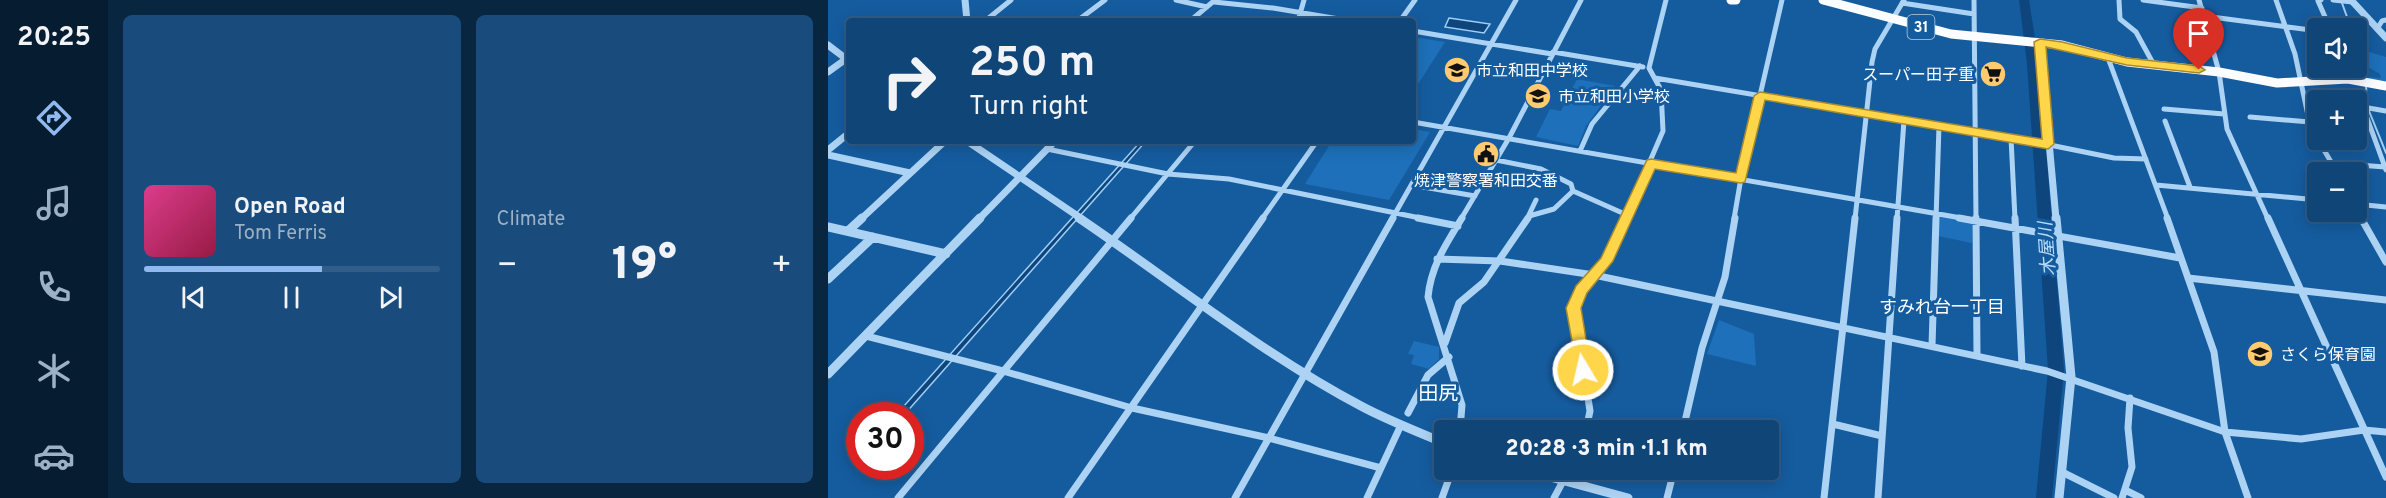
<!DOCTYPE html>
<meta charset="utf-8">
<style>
:root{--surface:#104577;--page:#194c7c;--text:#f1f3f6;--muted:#9cb1c6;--line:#305d89;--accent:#90b9f0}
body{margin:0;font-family:Overpass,"Noto Sans JP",sans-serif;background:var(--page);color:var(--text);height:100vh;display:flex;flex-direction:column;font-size:22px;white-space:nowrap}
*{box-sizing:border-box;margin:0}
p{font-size:20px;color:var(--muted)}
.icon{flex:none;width:33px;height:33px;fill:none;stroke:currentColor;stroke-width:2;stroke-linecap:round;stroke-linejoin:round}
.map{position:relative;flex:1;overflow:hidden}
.sheet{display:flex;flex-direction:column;gap:15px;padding:15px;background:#092641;width:720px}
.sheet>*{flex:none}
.hud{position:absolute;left:18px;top:18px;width:570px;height:126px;border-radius:6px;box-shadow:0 3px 15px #0003,0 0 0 2px var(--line);background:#104577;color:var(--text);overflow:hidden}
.buttons{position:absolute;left:1479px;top:18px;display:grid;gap:12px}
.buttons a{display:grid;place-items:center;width:60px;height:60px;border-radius:6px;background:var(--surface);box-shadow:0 3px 15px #0003,0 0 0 2px var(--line);font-size:30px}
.speed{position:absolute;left:18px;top:402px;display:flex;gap:12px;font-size:30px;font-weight:700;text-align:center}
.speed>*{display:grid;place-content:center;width:78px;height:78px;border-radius:50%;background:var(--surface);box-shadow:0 3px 15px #0003,0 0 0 2px var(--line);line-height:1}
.speed .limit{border:9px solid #d22;background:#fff;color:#111}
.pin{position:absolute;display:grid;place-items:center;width:51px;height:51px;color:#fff;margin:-62px -26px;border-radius:50% 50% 50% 0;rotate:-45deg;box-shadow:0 0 6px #0007}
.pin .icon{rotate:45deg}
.me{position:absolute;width:66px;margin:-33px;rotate:351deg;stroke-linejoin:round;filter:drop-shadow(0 0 4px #0008)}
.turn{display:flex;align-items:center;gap:21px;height:126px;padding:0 24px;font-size:27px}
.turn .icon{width:78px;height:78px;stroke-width:2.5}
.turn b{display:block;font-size:42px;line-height:51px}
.big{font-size:45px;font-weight:800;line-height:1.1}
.sheet .tile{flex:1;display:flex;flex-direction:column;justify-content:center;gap:9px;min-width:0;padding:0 21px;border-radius:9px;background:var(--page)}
.song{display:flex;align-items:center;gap:18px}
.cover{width:72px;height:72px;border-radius:9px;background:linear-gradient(135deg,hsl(330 70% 55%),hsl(340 70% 35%))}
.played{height:6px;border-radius:3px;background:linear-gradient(90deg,var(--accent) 60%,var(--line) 60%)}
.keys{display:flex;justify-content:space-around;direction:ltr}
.heat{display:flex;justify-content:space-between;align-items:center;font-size:33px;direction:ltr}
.sheet .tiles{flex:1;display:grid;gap:15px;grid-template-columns:repeat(2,1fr)}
.trip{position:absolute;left:606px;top:420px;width:345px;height:60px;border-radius:6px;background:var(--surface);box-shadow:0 3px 15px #0003,0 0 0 2px var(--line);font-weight:800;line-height:60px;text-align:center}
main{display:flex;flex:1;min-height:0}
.tab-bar{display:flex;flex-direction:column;width:108px;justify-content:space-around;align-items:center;background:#061c30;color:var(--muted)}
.tab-bar .icon{width:42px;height:42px}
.tab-bar .on{color:var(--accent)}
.tab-bar b{font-size:27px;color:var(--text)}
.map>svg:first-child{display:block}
</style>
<main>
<nav class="tab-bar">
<b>20:25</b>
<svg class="icon on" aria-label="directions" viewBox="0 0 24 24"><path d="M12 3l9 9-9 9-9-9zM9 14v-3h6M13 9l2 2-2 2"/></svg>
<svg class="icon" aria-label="music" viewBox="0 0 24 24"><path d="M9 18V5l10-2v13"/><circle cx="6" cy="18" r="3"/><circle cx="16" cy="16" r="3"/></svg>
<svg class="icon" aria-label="phone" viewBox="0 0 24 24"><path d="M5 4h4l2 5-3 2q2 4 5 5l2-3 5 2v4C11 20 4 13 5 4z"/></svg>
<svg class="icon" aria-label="climate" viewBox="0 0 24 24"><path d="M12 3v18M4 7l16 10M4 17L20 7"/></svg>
<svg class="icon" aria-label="car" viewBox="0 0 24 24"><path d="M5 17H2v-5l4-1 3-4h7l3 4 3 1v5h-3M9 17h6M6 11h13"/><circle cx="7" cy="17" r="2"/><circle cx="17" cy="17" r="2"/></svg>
</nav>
<section class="sheet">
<div class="tiles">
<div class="tile">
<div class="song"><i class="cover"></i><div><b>Open Road</b><p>Tom Ferris</p></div></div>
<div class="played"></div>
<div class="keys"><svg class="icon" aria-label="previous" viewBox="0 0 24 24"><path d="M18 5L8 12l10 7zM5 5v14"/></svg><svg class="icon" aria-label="pause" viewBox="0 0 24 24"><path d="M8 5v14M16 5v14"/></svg><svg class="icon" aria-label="next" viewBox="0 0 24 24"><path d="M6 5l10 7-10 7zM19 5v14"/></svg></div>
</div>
<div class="tile"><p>Climate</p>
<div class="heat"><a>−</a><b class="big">19°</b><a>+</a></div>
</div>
</div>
</section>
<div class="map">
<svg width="1558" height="498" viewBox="0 0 1558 498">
<rect width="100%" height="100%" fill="#155c9f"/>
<path fill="#1d70b9" d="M585,37L617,42L585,92Z
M1528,48L1558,57V84L1542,80L1541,77L1553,78L1552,74L1529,61Z
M749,79L787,86L758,126L750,146L708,137L722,109L733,111Z
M585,129L602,132L561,200L477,184L504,141H585Z
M1110,216L1145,222L1144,243L1110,236Z
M891,320L926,334L928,366L879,354Z
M586,341L611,347V359L601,369L583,364L586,355L580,354Z"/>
<path fill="#0d457c" stroke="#a0cff6" stroke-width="1.5" d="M621,18L662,24L656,33L617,27Z
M313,141H318L76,415L67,416Z"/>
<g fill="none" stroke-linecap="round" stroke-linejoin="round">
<path stroke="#a0cff6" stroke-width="2" d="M1514,3L1523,28
M1528,44L1538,79
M1538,85L1539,106L1558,153"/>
<path fill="#0d457c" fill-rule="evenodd" d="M1191,0H1201L1211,64L1236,370L1224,498H1208L1220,370L1199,64Z"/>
<path stroke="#add3f4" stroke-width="5" d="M348,0L379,7
M1146,0L1148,219
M1291,0L1292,19L1308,32L1326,65
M1315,0L1374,8
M1371,0L1391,72L1399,129L1440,219
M1448,0L1467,54L1482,125L1490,138
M1493,0L1490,1L1502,28
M1505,0L1525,2
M386,2L445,8L523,21
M1074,3L1146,14
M1376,16L1490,31
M157,21L183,0
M249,21L277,0
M362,21L387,0
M470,21L476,0
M572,21L587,0
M1549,29L1554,21L1558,20
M585,31L724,54
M725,52L815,67
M1280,58L1340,219
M827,78L1202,141L1286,158L1318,159
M1336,109L1396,114
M1558,111L1535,107L1558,170
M1422,117L1482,122
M1337,121L1362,187
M585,122L1139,219
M1528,128L1543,129
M1183,138L1187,219
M1490,140L1509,172
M219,149L340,174L401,179L597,219
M752,151L764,124L812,66
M668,160L713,169L743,184L745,191L799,215
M1503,163L1557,167
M584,185L647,196
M1328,185L1490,200
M1528,204L1558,207
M1528,209L1534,219
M701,216L726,209L745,191
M302,219L367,141
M434,219L489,141
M564,219L688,0
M633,219L681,138L753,0
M699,219L708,200
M797,219L835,131L833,90L821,68L838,0
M906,219L913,178L954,0
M1027,219L1044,62L1047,49L1076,0
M1069,219L1076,120
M1108,219L1111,126"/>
<path stroke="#add3f4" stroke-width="7" d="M590,218L630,226
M1131,218L1352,258
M1148,218L1149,356
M1187,218L1194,366
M1339,218L1386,352L1397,432L1420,498
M1440,218L1558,477
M1533,218L1558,262
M609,259L672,261L766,275L1219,371L1397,432L1473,439L1536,430L1558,432
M1360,278L1558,300
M38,336L175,371L304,408L441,438L553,468
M617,343L631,303L656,282L700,218
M1104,346L1108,218
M580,413L600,375L621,357
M1005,424L1054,436
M632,430L634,405L600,297C603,266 618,244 634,218
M758,430L762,411L746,308L753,290L778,261L798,218
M855,430L874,348L897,277L907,218
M1234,472L1286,498
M1297,490L1313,498
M70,498L303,218
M240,498L435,218
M407,498L565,218
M539,498L573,425
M614,498L624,470
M726,498L741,470
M839,498L846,470
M996,498L1027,218
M1050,498L1069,218
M1294,498L1304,467L1300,428L1302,398"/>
<path stroke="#add3f4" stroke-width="7" d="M137,0L139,21
M1523,0L1558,38
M1212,42L1228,219
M0,45L21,61
M0,72L18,59
M139,141L254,219
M0,150L21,133
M0,155L82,173
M33,219L117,141
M151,219L227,141"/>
<path stroke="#add3f4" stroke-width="9" d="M251,218C344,281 433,353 533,406C559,420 588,431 616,443
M1228,218L1243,377L1231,498
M0,227L118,254
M20,231L34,218
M0,279L45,237
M0,374L152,218
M697,470L800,498"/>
<path stroke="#fafcff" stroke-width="9" d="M903,0H908
M995,0L1123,34L1234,45L1299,62L1391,72L1449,83L1520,79L1558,86"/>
</g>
<path fill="#ffd54a" stroke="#a68a30" stroke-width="1.5" d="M1212,39L1234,42L1299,58L1371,66L1377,70L1371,73L1299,65L1218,47L1226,144L1220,149L937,100L917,182L913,183L827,169L785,261L759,293L753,308L763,370L760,374L755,376L750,374L738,308L748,286L773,258L819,160L823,159L908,173L926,96L932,92L1214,139L1206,42Z"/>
<defs>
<symbol id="school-disc" viewBox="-11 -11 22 22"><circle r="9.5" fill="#ffca70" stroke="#155c9f"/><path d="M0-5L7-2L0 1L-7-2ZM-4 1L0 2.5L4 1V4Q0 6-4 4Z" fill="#111"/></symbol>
<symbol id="supermarket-disc" viewBox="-11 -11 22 22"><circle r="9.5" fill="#ffca70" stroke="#155c9f"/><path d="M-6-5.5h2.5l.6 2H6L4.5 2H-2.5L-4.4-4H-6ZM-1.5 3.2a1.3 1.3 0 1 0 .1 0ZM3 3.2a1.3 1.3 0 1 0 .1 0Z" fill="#111"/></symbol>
<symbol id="civic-disc" viewBox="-11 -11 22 22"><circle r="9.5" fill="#ffca70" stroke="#155c9f"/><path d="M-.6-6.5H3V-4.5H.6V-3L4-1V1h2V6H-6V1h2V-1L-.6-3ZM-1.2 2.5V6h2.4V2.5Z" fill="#111"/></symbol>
</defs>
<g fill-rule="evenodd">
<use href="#school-disc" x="614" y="55" width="30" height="30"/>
<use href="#supermarket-disc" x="1150" y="59" width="30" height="30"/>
<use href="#school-disc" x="695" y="81" width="30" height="30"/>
<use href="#civic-disc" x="643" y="139" width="30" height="30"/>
<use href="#school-disc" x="1417" y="339" width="30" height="30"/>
</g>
<g text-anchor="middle" stroke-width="6" stroke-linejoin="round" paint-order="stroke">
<rect fill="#155c9f" stroke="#b9cee2" stroke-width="1.5" x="1079.5" y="15" width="27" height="24" rx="4.5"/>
<g font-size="15" font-weight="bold" fill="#fff">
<text x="1093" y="32">31</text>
</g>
<g font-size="16" fill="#fff" stroke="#155c9f" text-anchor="start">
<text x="648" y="76">市立和田中学校</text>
<text x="1146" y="80" text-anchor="end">スーパー田子重</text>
<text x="730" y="102">市立和田小学校</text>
<text x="658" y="186" text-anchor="middle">焼津警察署和田交番</text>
<text x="1452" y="360">さくら保育園</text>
</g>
<g font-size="18" font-style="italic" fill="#badcfa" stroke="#155c9f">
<text transform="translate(1219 249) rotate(-94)" y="6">木屋川</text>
</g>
<g font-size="18" fill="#fff" stroke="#155c9f">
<text x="1114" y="313">すみれ台一丁目</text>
</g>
<g font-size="20" fill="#fff" stroke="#155c9f">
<text x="610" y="400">田尻</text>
</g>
</g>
</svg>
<div class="buttons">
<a><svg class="icon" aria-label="sound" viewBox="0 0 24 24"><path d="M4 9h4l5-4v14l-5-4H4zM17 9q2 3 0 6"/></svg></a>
<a>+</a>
<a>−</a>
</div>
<div class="speed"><div class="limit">30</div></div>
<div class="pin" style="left:1371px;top:70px;background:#d93025"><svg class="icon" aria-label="arrive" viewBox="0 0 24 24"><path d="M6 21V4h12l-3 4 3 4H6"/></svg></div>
<svg class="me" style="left:755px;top:370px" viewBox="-20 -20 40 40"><circle r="17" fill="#ffd54a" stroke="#fff" stroke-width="3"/><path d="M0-11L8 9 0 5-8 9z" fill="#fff"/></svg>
<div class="trip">20:28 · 3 min · 1.1 km</div>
<div class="hud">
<div class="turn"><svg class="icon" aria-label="right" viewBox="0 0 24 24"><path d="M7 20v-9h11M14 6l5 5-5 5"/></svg><div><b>250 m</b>Turn right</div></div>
</div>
</div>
</main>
